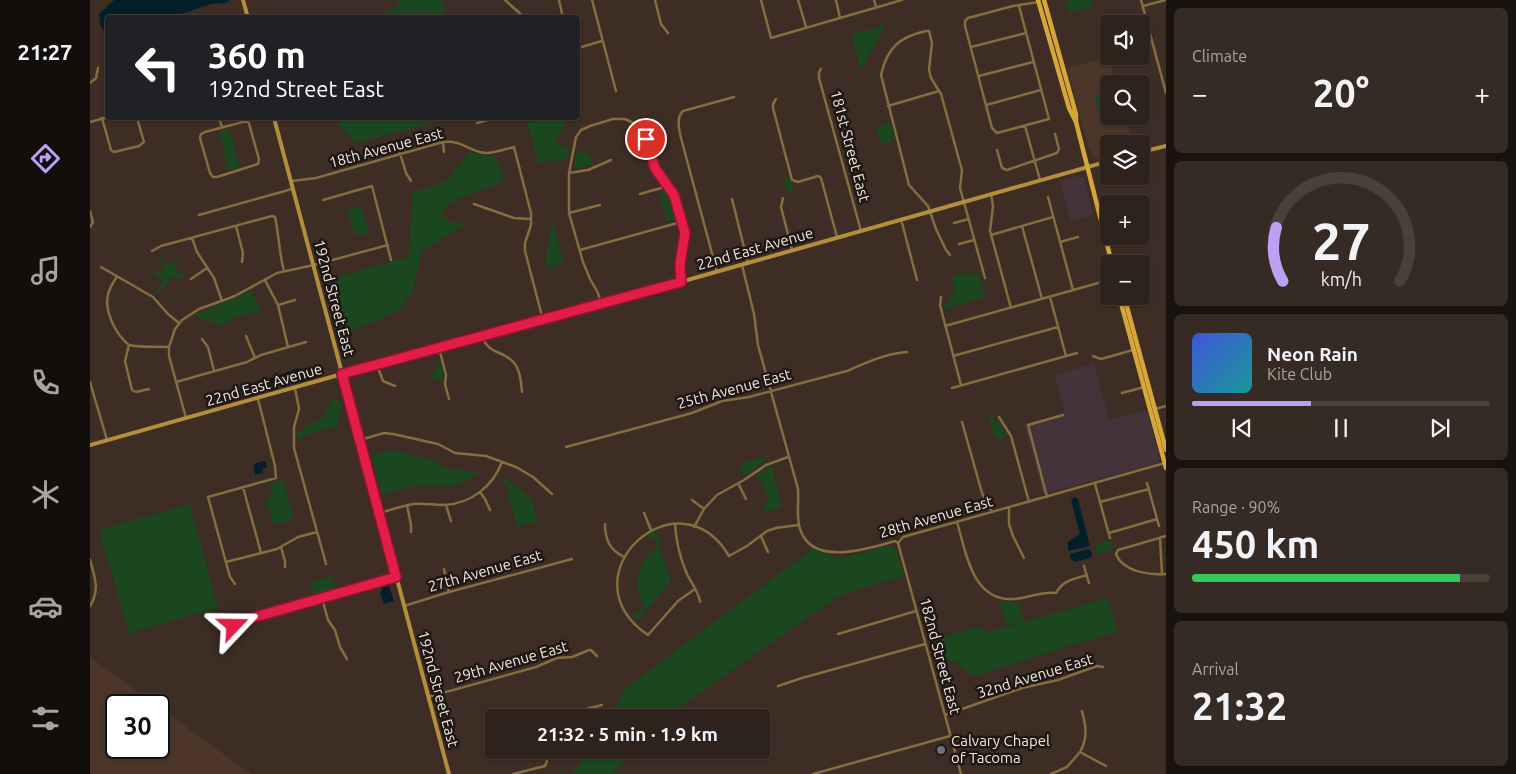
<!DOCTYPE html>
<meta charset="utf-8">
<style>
:root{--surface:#2e221c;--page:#362a25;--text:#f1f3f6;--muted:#a7a4a3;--line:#493f3b;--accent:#bca0f2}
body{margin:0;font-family:Ubuntu,sans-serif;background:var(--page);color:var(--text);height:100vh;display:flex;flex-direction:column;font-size:19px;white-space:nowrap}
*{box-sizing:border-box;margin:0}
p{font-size:16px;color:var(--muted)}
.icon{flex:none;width:28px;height:28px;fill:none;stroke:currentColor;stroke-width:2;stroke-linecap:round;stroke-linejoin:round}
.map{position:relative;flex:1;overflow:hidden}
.details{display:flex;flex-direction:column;gap:8px;padding:8px;background:#19130f;width:350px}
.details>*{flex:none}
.top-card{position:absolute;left:15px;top:15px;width:475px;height:105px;border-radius:5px;box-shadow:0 1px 4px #0004,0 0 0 1px var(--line);background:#202124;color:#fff;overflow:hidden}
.fabs{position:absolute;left:1010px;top:15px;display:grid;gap:10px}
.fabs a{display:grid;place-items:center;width:50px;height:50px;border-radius:5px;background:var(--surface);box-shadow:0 1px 4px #0004,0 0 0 1px var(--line);font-size:25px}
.speed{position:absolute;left:15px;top:694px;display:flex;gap:10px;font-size:25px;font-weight:700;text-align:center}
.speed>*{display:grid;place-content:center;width:65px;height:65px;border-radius:50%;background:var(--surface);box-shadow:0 1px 4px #0004,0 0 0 1px var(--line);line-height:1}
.speed .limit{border:2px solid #111;border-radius:8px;background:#fff;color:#111}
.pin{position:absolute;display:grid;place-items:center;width:42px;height:42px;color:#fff;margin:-21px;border:2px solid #fff;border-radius:50%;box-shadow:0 1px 5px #0007}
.me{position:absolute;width:55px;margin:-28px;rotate:67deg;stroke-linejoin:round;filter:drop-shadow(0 0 4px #0008)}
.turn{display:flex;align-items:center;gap:18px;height:105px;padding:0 20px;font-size:22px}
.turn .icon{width:65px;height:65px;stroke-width:2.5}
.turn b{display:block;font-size:35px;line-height:42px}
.big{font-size:38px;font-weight:600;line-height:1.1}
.details .widget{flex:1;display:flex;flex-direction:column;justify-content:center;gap:8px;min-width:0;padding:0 18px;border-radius:8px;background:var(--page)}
.details .dial{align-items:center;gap:0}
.dial svg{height:130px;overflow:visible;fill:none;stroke:var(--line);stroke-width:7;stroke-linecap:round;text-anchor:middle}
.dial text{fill:var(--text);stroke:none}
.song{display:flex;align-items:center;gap:15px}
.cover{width:60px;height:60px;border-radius:8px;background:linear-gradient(135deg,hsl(230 70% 55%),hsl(180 70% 35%))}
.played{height:5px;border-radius:2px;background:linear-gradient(90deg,var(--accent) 40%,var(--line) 40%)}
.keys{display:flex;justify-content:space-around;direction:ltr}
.heat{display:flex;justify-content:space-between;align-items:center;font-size:28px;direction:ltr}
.charge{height:8px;border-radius:4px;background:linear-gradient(90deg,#34c759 90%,var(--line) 0)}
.trip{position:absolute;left:395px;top:709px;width:285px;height:50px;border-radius:5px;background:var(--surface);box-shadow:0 1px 4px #0004,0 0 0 1px var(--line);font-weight:600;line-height:50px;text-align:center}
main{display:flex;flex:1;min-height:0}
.dock{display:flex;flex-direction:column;width:90px;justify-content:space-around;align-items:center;background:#120e0b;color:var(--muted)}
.dock .icon{width:35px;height:35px}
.dock .current{color:var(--accent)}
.dock b{font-size:22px;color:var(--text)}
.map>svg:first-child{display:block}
</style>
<main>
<nav class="dock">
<b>21:27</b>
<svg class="icon current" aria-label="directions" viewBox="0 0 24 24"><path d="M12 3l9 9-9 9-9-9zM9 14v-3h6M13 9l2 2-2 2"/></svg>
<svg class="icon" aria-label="music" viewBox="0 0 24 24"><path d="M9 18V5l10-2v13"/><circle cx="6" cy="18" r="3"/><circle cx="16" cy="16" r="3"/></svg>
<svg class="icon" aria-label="phone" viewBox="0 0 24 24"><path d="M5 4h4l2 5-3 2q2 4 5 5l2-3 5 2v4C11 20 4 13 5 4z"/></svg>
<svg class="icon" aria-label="climate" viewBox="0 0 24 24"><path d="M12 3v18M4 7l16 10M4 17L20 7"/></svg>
<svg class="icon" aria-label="car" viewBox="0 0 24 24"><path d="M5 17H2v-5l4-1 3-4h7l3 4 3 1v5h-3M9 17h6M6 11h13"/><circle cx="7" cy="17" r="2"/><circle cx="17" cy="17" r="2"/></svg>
<svg class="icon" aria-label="filters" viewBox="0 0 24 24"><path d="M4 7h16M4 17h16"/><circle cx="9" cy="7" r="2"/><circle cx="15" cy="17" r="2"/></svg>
</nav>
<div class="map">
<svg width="1076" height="774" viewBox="0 0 1076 774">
<rect width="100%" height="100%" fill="#3d2d25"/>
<path fill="#45333b" d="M988,176L993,178L996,185L1003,215L981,221L970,181Z
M1004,364L1019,420L1056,410L1070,458L1067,463L953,494L934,424L975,413L965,375Z"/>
<path fill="#4c362a" d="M1019,57L1026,84H1019V116H1035L1043,144H1019V156L1007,159L1003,156L999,149L977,68Z
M0,657L66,705H26V748H69V707L161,774H0Z"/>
<path fill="#1a471e" d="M309,0H352L356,17H283L308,6Z
M981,0H1001L1003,6L979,13L976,2Z
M796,25L771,70L761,35Z
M1019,91V110L1011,111V109H1008L1005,95Z
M253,118H361L266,143L248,124Z
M456,118H478L465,142L479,148L477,159L448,163L437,122Z
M801,123L805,140L791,144L786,127Z
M139,129L150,167L139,170L128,132Z
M486,151L499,154L503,164L486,169L484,166Z
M379,152L407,157L414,181L359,203L351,214L362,223L378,222L331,252L322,294L306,312L250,336L234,280L318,257L323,192L357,181Z
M700,177L704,191L698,193L693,179Z
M574,189L578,190L587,217L585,220L577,222L569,192Z
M271,206L279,233L266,236L256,210Z
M463,222L474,263L458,268L455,258Z
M71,251L75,264L89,261L85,270L96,276L95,278L82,277L67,295L66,294L73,281L61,274L74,270L70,254Z
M876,272L877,276L889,273L895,297L854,309L853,306L859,301L860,296L865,289L861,276Z
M161,291L171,312L148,316L131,326L104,315Z
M351,364L353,379H340L347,365Z
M246,399L252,403L247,426L221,433L208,439V431H211L218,425L231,420L241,400Z
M904,414V420L910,424L917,436L905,439L899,416Z
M300,450L334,458L346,462L357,469L389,472C363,491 359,484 330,486C317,487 304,491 292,495L281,455Z
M674,457L675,461L653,476L649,464Z
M681,465L692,508L673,512L678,499L673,485L666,475Z
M409,477L423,484L442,499L448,520L427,526L421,505L417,497L420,489L409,478Z
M193,479L204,519L183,525L176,499L183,497L179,483L190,481Z
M100,504L128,608L39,633L9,530Z
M567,530L571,551L581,581L546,621L541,615L554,607C543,584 546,563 567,547L566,537L561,540L558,535Z
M1021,540L1024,549L1008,554L1005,545Z
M801,545L806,549L814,576L750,595L576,717H518L537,687L723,549L742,556L755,557Z
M242,576L246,591L224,597L220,582Z
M1018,598L1028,631L884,676L864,661L845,663L839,641L891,626L894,633Z
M909,601L928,603L933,621L916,625Z
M498,750H545L523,774H483Z"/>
<path fill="#031f2a" d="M24,0H140L136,3L121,4L91,14H64L57,15L56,17L18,18L17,35L10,25L9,14Z
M208,368L213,370L215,374L153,393L150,391L151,387L173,381Z
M172,461L176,462L177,467L172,469L173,473L165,475L163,465Z
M985,497L988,499L1000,546L978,551V542L990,534L981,500Z
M1000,549L1002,555L1000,558L984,562L983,560H981L980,554Z
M299,586L304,601L295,604L293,603L290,592L292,591L291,588Z"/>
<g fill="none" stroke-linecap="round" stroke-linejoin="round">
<path stroke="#846d3e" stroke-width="2.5" d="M415,0L435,18
M469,0L473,18
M502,0L526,91
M565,0L571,24L578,33
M671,0L681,38L812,0
M708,0L716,27
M746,0L750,18
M784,0L786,7
M1051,0L1076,93
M929,6L959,119L907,133L902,128L875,26V21L878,18L923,6L949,2
M1053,6L1076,0
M881,47L936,33
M488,48L512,41
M731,69L729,72V78L771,231
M889,76L943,62
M0,83L6,78L8,68
M686,99L683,104V108L702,180L708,182L728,176L731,178L747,237
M896,105L951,90
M798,106L849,91
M12,118L21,150L24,152L49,146L54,142L47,118
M129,118L132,127
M158,120L169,159L168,164L127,177H123L120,173L110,138L111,134L115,132L168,118
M0,122L18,117
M387,123L405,118
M935,126L950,180
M353,142L354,152
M907,150L912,168L917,170L967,153L969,149L965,134
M310,153L316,173L321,181
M479,173L498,170L521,160
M202,181L226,178L353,142C373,140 379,152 396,153C405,153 415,149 424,147L441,213V225L435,243V251L453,320
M550,194L571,188L577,184
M901,194L903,206L900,231L921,308
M958,197L983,290
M693,198L691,207L702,250
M642,199L658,263
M233,200L282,186L301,260
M384,204L424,218L441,219
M0,211L3,222L0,227
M479,213L510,205
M109,215L202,189
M811,219L827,280
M864,223L879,219
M146,226L153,253L152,262
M932,226L952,299
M901,235L963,217
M102,238L107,252L124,278L132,301
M970,242L988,237
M869,244L884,240
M490,250L591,222
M62,251L71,246L182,216L185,217C189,235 189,253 194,271
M860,255L856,250L846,229L838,206L819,185L791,75C797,48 809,37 836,31H839L842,43L839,70L841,78L851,94L870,163L872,170L870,188L895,278
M652,265L664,314L668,345L708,489C709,502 706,517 710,529C722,567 777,549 805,541L808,543
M11,267L63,297L78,314L89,323
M627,272L591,138C589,129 586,118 593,111L644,97
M27,276C24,282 19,288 18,295C14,311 26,335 39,345L35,361L42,390L46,392L59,389
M101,279L117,268
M175,280L188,305L198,347
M851,297L850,305L871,385
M960,297L976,356
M511,304L508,293L500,279L493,262L479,213V173L486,137L491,130L500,126L523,119H535L550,126L554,132L565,168L584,195L595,233L590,264L591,282
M188,305L205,300
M855,326L1019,280
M156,336L165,358
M392,337C401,355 407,349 420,359C430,366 431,381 432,392
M112,339L118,347L124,371
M39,345C52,348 65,346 79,347
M349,348L356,375L355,384L359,399
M863,356L968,327
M1003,356L1011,359L1043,350
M287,365L293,381L305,386
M0,382L17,440
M86,382L157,362L171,355L216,342
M205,388L209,409L204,427V448L236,564
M862,388L987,353
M1032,393L1054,387
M1065,409L1076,406
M909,417L921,436L939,502
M96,418L79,356V347L85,329L92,320L109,309L145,296L187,273L224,265L298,245
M872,422L892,493L902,512
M270,440L294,433L303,434L348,444L365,453L396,456L426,467L443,477L462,494
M476,447L602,413L632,401L659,397L757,371C775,363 797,353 817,352
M648,483L656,499
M1057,483L1069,526
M1005,484L1020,538
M153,487L171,553
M390,492L395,499L400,510
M957,497L938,425L973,415
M602,500L614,509
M1010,502L1059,489
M317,505L321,525V532
M356,505L361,521
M919,508V524L923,536L934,558
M289,513C300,510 312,506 323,504C333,503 343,505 354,505C381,504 403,486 412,462
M554,513L561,530
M867,522C876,552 882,602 924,599C939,598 951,591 966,593C973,580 984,579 997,575
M515,524C515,540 520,550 534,557
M585,524C586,541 590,558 597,574C601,583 609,592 610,602
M604,527L614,509L627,495L654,480L676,465L698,457
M1019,533L1067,519
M671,536L678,552
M1076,536L1028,550L1026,554C1033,572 1059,575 1076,574
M1070,538L1072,574
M808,543L813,537L1075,463
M808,543L871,774
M191,547L195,561V567
M0,560C5,577 10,590 0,606
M136,562L187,549L208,537L227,532
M994,566L999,583
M354,569L359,592
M145,584L140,577L118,497L186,478L185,466L168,399
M605,589L588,601L558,635C472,576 588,470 639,556L657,546L677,531L686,528L708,525
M232,598L238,620L245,630L250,647L257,659
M314,606L359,592L482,559
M144,626L151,621L306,577
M748,634L826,611
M688,686L712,678L835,644
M338,697L446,667L467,658L482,657L499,650H501L507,656
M992,711C996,726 998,738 990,752L1016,766
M855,715L932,688L968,680L1007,666L1013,667
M460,718L512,705
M423,774L455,766L457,761L455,750
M723,774L860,736
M961,774L977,767L990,752"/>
<path stroke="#b28e3d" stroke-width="4" d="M153,0L158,18
M184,118L359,774
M1051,152L1076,146
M0,445L252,374L463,318L1019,161"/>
<path stroke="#d6a738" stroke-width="4.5" d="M948,0L979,108L986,122L1020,256V264
M954,0L986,114V122
M1020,256L1024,259L1025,264
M1029,296L1076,468
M1034,296L1076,450"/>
</g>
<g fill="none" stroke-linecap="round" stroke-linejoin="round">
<defs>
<path id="route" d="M144,626L151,621L306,577L252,374L591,282L590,264L595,233L584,195L565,168L556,139"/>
</defs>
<use href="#route" stroke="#92132f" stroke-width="12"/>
<use href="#route" stroke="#e11d48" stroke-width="9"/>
</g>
<circle fill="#6b7280" stroke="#1f1713" stroke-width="2" cx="851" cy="750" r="5"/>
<g text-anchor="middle" stroke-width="5" stroke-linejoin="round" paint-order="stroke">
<g font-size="15" fill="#f2e7e1" stroke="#1f1713">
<text transform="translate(760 146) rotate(75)" y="5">181st Street East</text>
<text transform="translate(296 148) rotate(-15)" y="5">18th Avenue East</text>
<text transform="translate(665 249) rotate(-16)" y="5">22nd East Avenue</text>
<text transform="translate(244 298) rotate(75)" y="5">192nd Street East</text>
<text transform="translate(174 385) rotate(-16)" y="5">22nd East Avenue</text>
<text transform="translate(644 389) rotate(-15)" y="5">25th Avenue East</text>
<text transform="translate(846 517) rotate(-16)" y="5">28th Avenue East</text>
<text transform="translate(395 571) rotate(-16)" y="5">27th Avenue East</text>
<text transform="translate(850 656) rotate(75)" y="5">182nd Street East</text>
<text transform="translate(421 662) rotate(-16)" y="5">29th Avenue East</text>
<text transform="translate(945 676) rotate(-17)" y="5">32nd Avenue East</text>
<text transform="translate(348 689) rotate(75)" y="5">192nd Street East</text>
</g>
<g font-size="15" fill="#f2e7e1" stroke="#1f1713" text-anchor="start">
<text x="861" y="746">Calvary Chapel<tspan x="861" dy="17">of Tacoma</tspan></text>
</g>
</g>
</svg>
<div class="fabs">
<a><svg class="icon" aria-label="sound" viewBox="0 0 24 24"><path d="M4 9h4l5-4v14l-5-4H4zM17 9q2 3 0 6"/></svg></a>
<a><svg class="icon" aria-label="search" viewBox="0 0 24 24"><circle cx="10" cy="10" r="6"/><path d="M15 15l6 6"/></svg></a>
<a><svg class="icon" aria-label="layers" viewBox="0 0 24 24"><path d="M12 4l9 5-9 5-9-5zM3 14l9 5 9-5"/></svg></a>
<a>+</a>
<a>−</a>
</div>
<div class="speed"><div class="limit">30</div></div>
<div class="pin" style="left:556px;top:139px;background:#d93025"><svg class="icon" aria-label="arrive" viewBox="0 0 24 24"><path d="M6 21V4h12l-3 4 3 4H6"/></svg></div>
<svg class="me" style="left:144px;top:626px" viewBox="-20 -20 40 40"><path d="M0-17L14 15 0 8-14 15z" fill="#e11d48" stroke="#fff" stroke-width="4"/></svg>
<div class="trip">21:32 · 5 min · 1.9 km</div>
<div class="top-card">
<div class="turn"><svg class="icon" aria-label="left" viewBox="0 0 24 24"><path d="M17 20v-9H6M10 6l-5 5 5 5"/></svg><div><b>360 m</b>192nd Street East</div></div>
</div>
</div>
<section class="details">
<div class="widget"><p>Climate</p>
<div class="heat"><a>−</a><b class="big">20°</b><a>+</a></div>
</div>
<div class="widget dial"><svg viewBox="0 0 100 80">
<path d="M14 69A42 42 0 1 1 86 69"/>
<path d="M14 69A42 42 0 0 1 10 36" stroke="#bca0f2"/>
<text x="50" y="56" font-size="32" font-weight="700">27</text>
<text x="50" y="72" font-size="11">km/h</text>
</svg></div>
<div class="widget">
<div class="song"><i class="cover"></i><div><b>Neon Rain</b><p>Kite Club</p></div></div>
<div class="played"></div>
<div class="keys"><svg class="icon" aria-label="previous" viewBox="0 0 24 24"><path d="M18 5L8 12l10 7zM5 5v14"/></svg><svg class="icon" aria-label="pause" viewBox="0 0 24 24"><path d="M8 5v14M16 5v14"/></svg><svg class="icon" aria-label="next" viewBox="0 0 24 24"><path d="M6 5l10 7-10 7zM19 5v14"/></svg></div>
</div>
<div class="widget"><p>Range · 90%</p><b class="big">450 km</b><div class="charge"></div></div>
<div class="widget"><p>Arrival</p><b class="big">21:32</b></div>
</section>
</main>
